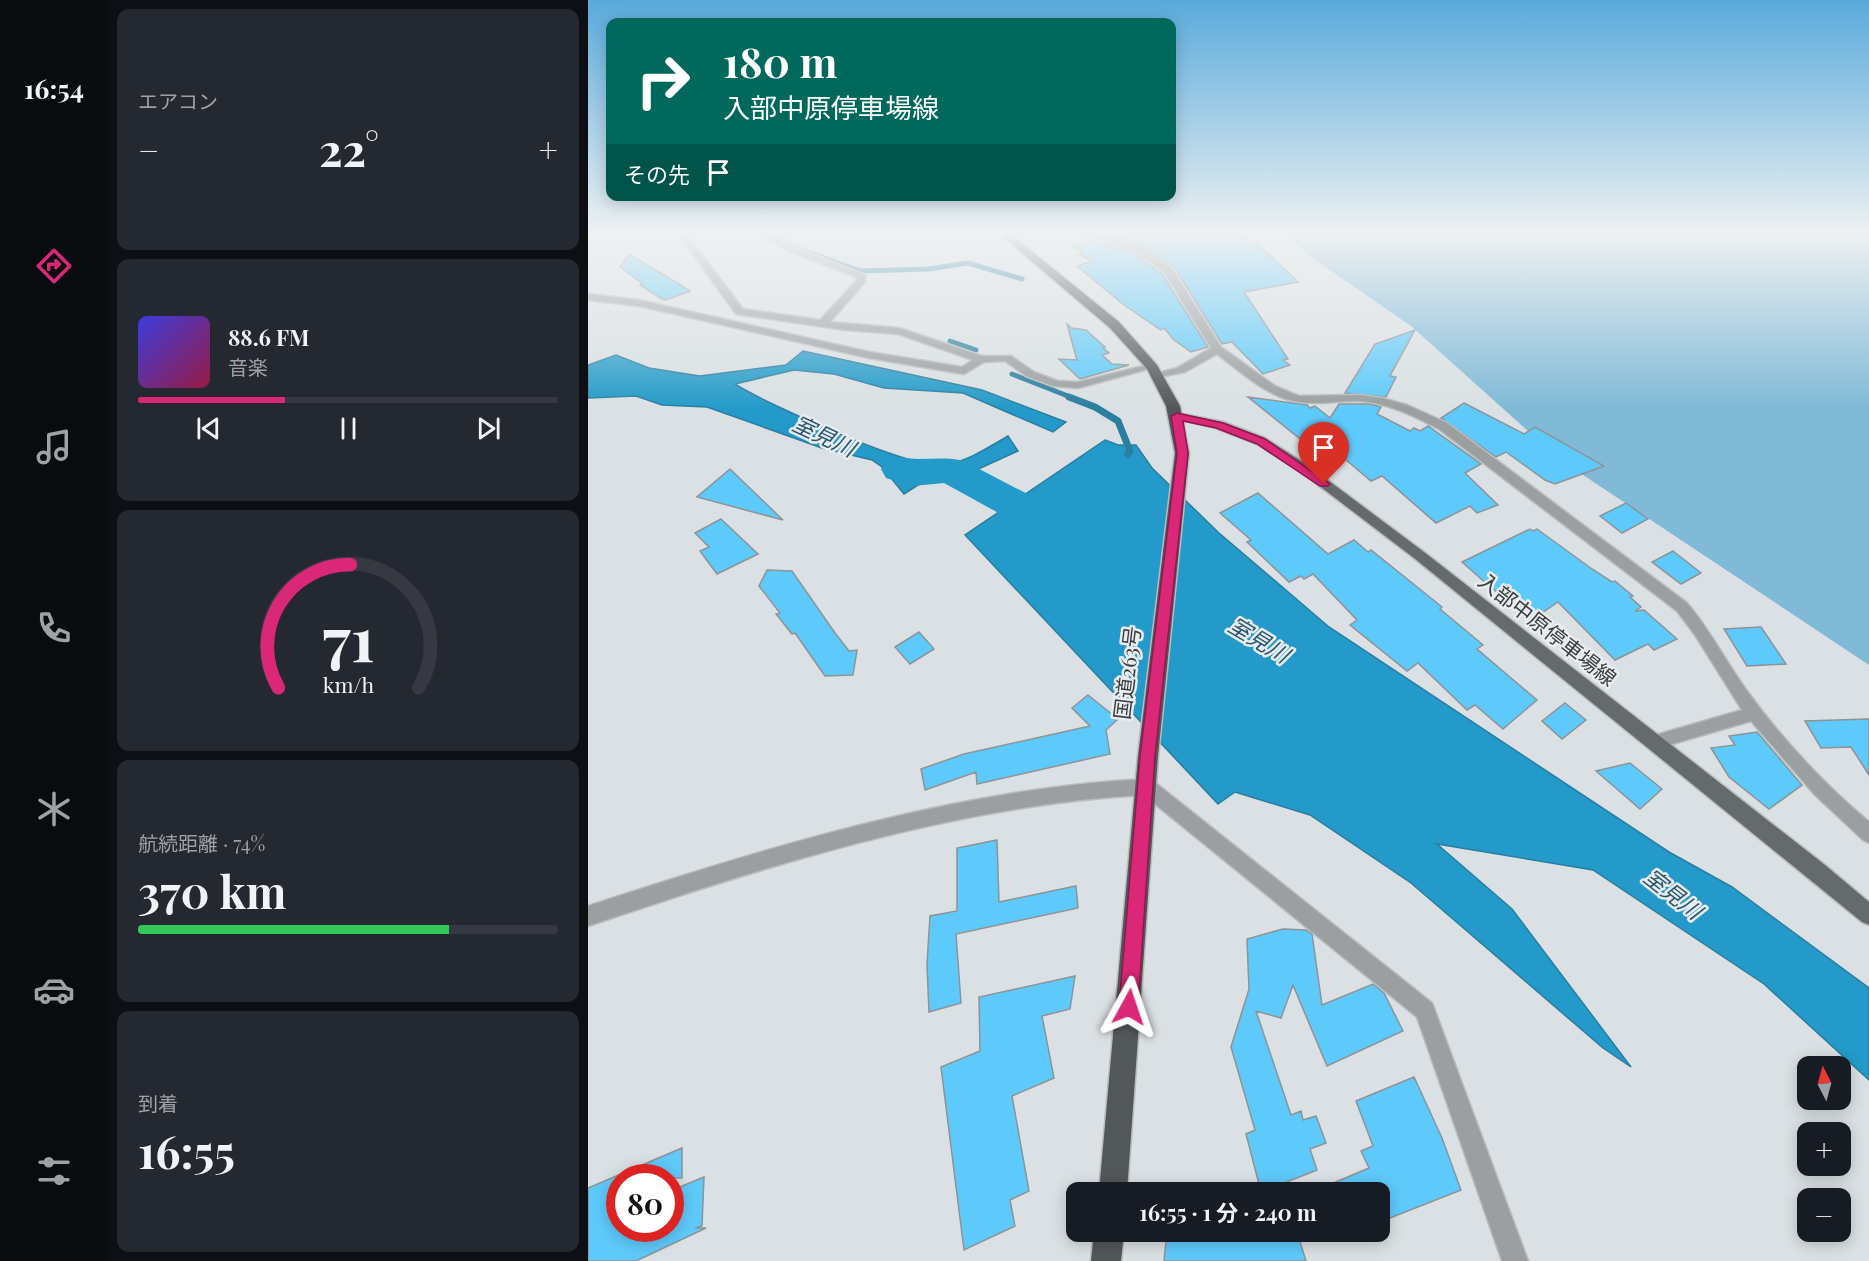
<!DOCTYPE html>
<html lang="ja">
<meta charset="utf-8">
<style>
:root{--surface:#171b24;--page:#242831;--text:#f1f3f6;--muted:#9ea1a6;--line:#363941;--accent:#db2777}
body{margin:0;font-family:"Playfair Display","Noto Sans JP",serif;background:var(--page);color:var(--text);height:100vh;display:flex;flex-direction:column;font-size:22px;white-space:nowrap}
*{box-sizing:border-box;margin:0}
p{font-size:20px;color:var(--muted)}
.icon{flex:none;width:33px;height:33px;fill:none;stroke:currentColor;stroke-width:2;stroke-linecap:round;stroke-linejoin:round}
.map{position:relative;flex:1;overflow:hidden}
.details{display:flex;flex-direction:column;gap:9px;padding:9px;background:#0d0f14;width:480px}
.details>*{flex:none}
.top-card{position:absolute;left:18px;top:18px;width:570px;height:183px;border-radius:12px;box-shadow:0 3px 15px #0003;background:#00695c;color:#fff;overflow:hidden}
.needle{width:39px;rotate:354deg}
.buttons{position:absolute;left:1209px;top:1056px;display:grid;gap:12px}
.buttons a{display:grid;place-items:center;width:54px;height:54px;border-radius:12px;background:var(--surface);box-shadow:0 3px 15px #0003;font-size:30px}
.speed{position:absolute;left:18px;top:1164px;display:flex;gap:12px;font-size:30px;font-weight:700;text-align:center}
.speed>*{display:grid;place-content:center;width:78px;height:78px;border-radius:50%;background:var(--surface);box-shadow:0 3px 15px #0003;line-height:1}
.speed .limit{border:9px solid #d22;background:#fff;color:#111}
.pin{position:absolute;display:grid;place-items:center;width:51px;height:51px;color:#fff;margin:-62px -26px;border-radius:50% 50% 50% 0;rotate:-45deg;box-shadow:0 0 6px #0007}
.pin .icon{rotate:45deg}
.me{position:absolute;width:66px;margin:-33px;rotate:5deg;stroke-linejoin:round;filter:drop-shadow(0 0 4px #0008)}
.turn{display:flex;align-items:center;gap:21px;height:126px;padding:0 18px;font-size:27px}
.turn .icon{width:78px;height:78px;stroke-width:2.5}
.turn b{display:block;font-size:42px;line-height:51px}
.then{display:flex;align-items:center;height:57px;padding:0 18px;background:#0003;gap:12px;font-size:22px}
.big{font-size:45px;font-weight:700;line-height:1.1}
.details .widget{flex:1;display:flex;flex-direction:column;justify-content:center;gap:9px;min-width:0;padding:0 21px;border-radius:12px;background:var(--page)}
.details .dial{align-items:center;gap:0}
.dial svg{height:156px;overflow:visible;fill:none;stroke:var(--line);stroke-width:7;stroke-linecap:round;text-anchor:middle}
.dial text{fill:var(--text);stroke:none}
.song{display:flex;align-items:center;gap:18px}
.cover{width:72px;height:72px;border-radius:9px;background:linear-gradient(135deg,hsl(240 70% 55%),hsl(340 70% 35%))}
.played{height:6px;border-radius:3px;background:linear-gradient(90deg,var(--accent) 35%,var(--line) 35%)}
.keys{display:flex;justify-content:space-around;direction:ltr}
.heat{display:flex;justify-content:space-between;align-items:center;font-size:33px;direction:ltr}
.charge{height:9px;border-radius:4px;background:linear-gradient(90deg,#34c759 74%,var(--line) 0)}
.trip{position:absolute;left:478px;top:1182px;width:324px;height:60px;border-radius:12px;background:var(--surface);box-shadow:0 3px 15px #0003;font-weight:700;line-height:60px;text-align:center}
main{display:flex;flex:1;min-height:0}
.tab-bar{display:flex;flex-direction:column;width:108px;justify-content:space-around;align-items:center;background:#090b0e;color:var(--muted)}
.tab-bar .icon{width:42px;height:42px}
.tab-bar .current{color:var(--accent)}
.tab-bar b{font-size:27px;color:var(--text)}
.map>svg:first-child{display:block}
</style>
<main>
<nav class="tab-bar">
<b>16:54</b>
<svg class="icon current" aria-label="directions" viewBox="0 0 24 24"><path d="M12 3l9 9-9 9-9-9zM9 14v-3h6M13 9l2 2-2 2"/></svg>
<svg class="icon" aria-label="music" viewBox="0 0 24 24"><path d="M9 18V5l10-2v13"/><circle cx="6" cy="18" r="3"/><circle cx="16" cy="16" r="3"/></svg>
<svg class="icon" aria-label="phone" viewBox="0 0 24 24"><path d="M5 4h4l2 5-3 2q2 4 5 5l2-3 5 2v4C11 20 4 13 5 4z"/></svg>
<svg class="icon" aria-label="climate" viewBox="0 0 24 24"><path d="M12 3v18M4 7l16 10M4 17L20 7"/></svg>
<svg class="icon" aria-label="car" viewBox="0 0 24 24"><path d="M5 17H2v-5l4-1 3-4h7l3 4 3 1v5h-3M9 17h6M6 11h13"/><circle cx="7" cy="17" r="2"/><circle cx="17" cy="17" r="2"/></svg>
<svg class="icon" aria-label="filters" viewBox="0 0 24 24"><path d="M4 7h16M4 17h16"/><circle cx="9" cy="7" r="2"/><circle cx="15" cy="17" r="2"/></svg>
</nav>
<section class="details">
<div class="widget"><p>エアコン</p>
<div class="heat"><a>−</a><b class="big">22°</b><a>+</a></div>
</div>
<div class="widget">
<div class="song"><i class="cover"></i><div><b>88.6 FM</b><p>音楽</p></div></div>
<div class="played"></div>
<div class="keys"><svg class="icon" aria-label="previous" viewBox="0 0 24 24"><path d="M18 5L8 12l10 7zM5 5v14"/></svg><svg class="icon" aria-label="pause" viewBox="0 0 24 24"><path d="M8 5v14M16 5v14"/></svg><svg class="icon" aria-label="next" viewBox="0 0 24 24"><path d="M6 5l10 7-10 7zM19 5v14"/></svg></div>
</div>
<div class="widget dial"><svg viewBox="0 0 100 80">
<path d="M14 69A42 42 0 1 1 86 69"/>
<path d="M14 69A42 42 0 0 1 51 6" stroke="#db2777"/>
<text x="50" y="56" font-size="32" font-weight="700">71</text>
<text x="50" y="72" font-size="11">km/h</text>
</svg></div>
<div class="widget"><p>航続距離 · 74%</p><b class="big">370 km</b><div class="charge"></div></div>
<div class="widget"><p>到着</p><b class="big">16:55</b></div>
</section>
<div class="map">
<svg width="1281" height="1261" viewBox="0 0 1281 1261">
<rect width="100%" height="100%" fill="#dae0e3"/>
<path fill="#80bad7" d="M695,232H1281V665L971,459L823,326L720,255Z"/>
<path fill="#239ac9" stroke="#2a7e9f" stroke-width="1.5" d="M215,351L394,390L478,422L465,432L375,393L296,388L246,374L206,370L147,384C178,404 324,470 357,465C380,461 401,447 420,436L430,451L360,483L341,478L316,494L294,467L284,460L234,448L119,407L74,405L48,396L0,398V365L28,355L61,368L112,376L198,365Z
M517,440L530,445H548L564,468L631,533L741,627L1081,852L1144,887L1281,988V1080L1176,984L1005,870L849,844L924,909L1043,1067L1015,1048L823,883L722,815L647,792L630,804L377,535Z"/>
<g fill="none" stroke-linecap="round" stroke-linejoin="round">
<path stroke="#2a7e9f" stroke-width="5" d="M187,232L201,245L272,271L340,269L380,263L434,279
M362,341L388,350
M424,374L485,398"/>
<path stroke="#2a7e9f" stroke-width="7" d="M481,397L507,407L530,421L542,451L540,454"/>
<path fill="#239ac9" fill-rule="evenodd" d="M312,457C333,462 354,455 376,461L495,523L501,533L495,543L480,548L465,543L356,483L325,486L298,478L293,469L298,460Z"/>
</g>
<path fill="#5ecafb" stroke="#8d9396" stroke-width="1.5" d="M525,232H649L666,245L670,244L710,282L656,292L700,359L695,360L702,365L675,374L644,342L634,344L587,268L553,245L521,234Z
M504,240L545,253L574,274L620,347L603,352L586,340L576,328L573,330L536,305L489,266L505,261L490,254L495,252L484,247Z
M41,254L81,278L102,291L78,300L74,299L52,285L55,284L32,267Z
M479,324L484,328L498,330L517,347L515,348L521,353L514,355L524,364L541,365L492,379L471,359L489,360Z
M827,330L802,376L808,377L798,397L757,393L787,344Z
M660,397L719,405L722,408L727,406L742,418L751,404H782L793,407L789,414L822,431L826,428L832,431L840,426L893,464L877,473L910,505L889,513L882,506L848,523L794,476L783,481L757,459L741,465L718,441L716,442Z
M876,403L936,434L947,427L1016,466L967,484L957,480L918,452L908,457L853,418Z
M142,469L195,520L109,497Z
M670,493L740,554L766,540L780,552L783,550L854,607L852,609L895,645L889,649L949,700L915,729L887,705L879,710L830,663L819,671L762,625L769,620L725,574L716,579L713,576L701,582L659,542L663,540L632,513Z
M1038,503L1060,519L1034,533L1012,516Z
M133,519L170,554L129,574L112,551L121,547L107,533Z
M942,529L945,531L949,529L1004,569L1024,582L1027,581L1045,596L1042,597L1053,607L1047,611L1056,610L1089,639L1066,650L1060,644L1027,660L970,602L945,619L901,586L874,562Z
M1085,551L1113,573L1093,584L1064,562Z
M179,570L204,571L247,633L261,651L269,650L265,675L237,676L207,633L204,634L188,614L192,613L171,586Z
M1173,627L1198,664L1159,666L1136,629Z
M331,632L346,649L322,664L307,647Z
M500,695L530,719L518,730L522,754L389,784L388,772L337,790L333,769L376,754L502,726L484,708Z
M977,703L998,720L974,739L954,721Z
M1281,719V775L1263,747L1233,748L1217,721Z
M1169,732L1214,785L1181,809L1141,777L1123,748L1147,745L1141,736Z
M1042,763L1074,789L1052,809L1008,771Z
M409,840L411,902L488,886L490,908L368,934L373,1003L341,1012L339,964L342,916L369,911V848Z
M695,929L718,930L724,934L734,1005L785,984L796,993L815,1031L739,1066L705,985L693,1018L668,1011L703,1115L713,1111L715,1120L728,1116L738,1143L722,1149L729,1170L673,1192L658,1134L667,1130L643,1047L661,989L659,939Z
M487,976L482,1009L454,1016L466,1078L424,1096L441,1191L422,1200L427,1226L376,1250L353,1067L392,1051L391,997Z
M826,1077L854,1138L873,1190L792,1222V1192H724L781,1168L773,1151L785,1146L768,1101Z
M94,1148V1178H32V1228H82V1191L116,1177L114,1226L107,1228H118L48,1261H0V1188Z
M579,1232H709L718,1261H576Z"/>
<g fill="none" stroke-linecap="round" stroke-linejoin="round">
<defs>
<path id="minor" d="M89,232H97L155,309L232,320L269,280L268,277L203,252L181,240L174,232H183L209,248L277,275V282L242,322L311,328L394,356H423L446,372L470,381L490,382L563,364L568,367L490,388L465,386L438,376L417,361L396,362L376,374L281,358L51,306L0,300V294L51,300L281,352L374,367L385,360L310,334L257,330L148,314Z
M488,232C521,232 561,245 585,270L633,347L687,386L711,396L772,395L794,398L819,405L859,423L1099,603C1122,630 1138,662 1159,691C1194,739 1236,784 1281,822V843L1275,840L1227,795L1163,721L1067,749L1061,747L1059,742L1061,737L1154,710L1107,635L1089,611L851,429C826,416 800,403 772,401C747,400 723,407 698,399C672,390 650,370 629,354L597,372L566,378V374L589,368L623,348L576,272L546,251Z
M559,779L565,781L844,1003L940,1261H914L829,1017L556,795C372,804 174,867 0,926V906C177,848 372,788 559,779Z"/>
<path id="major" d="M589,413L635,422L677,438L721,466L836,552L1237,865L1281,902V925L1274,922L826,558L713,472L669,444L628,428L585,418V414Z"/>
<path id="highway" d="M409,232H420L531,322L569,365L592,406L601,453L570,756L539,1192H511L550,756L587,453L578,406L559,369L522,328Z
M506,1232H536L533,1261H503Z"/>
</defs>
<use href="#minor" stroke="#b7bcbf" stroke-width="3"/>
<use href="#major" stroke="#b7bcbf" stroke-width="3"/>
<use href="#highway" stroke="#b7bcbf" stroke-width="3"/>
<use href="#minor" fill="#9c9fa0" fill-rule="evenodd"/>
<use href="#major" fill="#656a6c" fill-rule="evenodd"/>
<use href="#highway" fill="#52575a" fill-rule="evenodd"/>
</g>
<linearGradient id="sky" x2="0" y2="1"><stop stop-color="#59aadc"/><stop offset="0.57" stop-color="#eef1f2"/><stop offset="1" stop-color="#eef1f2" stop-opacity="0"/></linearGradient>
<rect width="1281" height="409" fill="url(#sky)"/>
<path fill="#db2777" stroke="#8e194d" stroke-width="1.5" d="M589,413L635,423L677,439L742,484L740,486H732L669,444L628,428L595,421L600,453L567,756L550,1007L548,1014L541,1017L534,1014L531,1007L552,756L589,453L583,416Z"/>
<g text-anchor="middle" stroke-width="5" stroke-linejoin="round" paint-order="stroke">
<g font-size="21" fill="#3b3d3e" stroke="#e7edf1">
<text transform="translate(959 630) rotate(38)" y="7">入部中原停車場線</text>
<text transform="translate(540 673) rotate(-83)" y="7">国道263号</text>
</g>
<g font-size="22" font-style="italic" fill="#2a576c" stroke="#e7edf1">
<text transform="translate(236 436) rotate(25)" y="8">室見川</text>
<text transform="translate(671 640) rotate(31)" y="8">室見川</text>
<text transform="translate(1085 894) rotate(38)" y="8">室見川</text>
</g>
</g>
</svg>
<div class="buttons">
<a><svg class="needle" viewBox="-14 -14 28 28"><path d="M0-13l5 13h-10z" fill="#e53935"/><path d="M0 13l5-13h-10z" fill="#9ea1a6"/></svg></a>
<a>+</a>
<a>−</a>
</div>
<div class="speed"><div class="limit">80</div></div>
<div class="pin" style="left:736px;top:484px;background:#d93025"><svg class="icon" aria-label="arrive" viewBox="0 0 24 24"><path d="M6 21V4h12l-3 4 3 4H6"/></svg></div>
<svg class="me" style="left:541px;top:1007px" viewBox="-20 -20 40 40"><path d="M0-17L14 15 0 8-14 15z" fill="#db2777" stroke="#fff" stroke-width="4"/></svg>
<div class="trip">16:55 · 1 分 · 240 m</div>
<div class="top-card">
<div class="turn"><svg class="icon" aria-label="right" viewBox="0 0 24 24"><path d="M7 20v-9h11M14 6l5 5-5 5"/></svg><div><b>180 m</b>入部中原停車場線</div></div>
<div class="then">その先<svg class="icon" aria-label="arrive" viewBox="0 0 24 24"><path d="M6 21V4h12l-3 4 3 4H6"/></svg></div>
</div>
</div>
</main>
